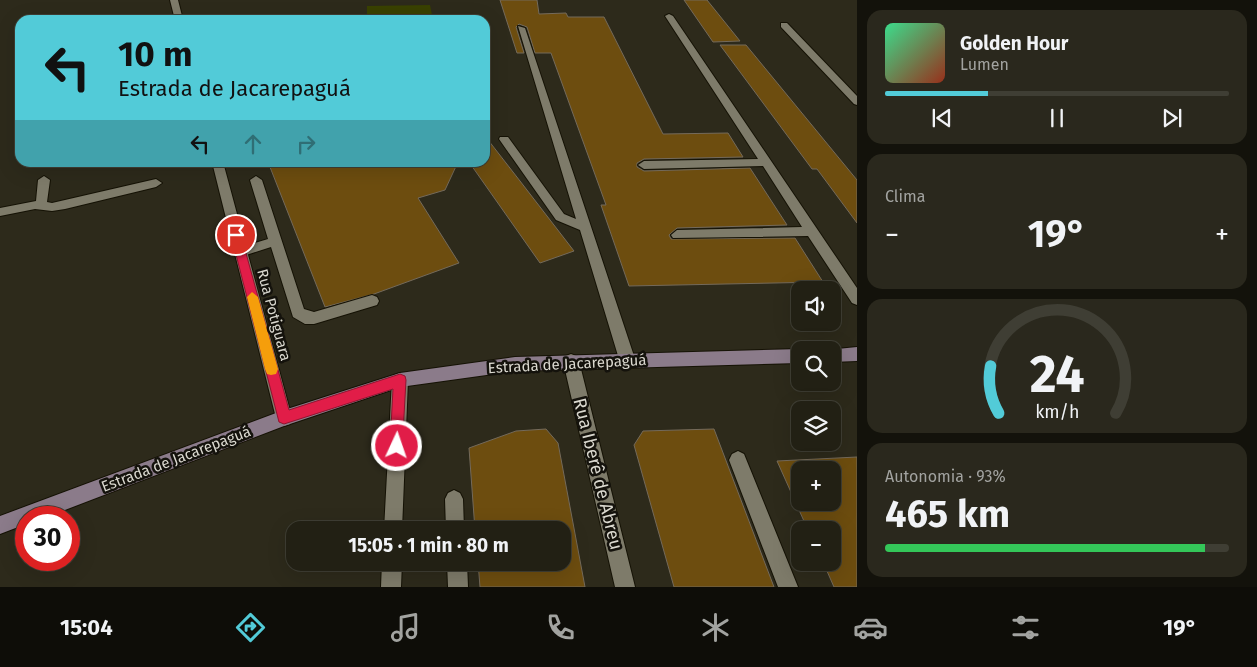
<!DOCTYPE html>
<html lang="pt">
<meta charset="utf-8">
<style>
:root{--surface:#222014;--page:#2a281d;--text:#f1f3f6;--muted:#a2a3a0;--line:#3f3e34;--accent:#52cbd8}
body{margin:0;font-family:"Fira Sans",sans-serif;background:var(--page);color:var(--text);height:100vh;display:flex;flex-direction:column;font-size:19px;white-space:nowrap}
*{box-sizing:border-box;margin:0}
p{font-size:16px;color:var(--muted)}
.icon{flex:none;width:28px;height:28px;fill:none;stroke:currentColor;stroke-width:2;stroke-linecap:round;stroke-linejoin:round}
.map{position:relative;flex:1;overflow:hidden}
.panel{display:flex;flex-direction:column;gap:10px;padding:10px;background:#13120b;width:400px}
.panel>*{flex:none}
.guide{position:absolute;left:15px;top:15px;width:475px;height:152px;border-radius:15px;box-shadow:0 5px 20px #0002,0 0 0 1px var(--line);background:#52cbd8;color:#111;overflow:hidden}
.fabs{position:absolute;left:791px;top:281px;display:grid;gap:10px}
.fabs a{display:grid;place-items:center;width:50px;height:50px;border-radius:10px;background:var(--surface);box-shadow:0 5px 20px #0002,0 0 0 1px var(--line);font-size:25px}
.speed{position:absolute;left:15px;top:506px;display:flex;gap:10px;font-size:25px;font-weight:700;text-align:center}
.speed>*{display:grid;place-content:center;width:65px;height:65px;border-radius:50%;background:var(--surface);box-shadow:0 5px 20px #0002,0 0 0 1px var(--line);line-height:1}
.speed .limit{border:8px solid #d22;background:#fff;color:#111}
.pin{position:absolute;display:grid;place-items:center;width:42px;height:42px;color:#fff;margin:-21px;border:2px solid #fff;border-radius:50%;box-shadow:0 1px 5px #0007}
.me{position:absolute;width:55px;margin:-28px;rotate:3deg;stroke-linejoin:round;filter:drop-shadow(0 0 4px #0008)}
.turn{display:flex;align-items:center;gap:18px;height:105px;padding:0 20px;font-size:22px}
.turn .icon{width:65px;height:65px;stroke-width:2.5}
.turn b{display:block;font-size:35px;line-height:42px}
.lanes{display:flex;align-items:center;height:48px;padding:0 20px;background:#0003;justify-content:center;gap:25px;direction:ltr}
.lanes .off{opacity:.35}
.big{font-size:38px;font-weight:700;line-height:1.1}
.panel .widget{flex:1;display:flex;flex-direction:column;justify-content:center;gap:8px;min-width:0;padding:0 18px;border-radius:15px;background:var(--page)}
.panel .dial{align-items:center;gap:0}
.dial svg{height:130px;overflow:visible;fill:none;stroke:var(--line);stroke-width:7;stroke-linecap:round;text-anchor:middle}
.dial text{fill:var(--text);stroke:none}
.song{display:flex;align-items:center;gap:15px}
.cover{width:60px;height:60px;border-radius:8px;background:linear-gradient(135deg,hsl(150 70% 55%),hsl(10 70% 35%))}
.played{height:5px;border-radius:2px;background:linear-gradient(90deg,var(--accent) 30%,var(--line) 30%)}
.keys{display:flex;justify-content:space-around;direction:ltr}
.heat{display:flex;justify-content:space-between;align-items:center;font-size:28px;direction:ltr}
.charge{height:8px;border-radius:4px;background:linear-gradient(90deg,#34c759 93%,var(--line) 0)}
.trip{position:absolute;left:286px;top:521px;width:285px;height:50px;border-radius:15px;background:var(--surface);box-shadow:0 5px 20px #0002,0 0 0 1px var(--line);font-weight:700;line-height:50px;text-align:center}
.tab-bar{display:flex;height:80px;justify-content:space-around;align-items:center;background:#0e0d08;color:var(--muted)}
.tab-bar .icon{width:35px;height:35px}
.tab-bar .current{color:var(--accent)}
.tab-bar b{font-size:22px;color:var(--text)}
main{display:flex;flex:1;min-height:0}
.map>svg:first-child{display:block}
</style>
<main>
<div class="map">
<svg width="857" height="587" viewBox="0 0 857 587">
<rect width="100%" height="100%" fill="#2d2a1b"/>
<path fill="#394100" d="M430,5L433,20H367V6Z"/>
<path fill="#6d4d0f" stroke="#746a5b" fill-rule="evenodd" d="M500,0H537L539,14L566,13L568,17H604L663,134L728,133L743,157L644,159L637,163V167L644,171L750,168L787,225L677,228L669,235L671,239L795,238L823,282L629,286L601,205H606L551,53H535L527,27L519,24L516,27L524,53H517Z
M684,0H707L740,41L713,42Z
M720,45H746L857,180V223L817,169H812Z
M485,136L520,181L574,251L540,263L469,162H485Z
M268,162H458L445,190L418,198L459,263L374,294L325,307Z
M546,429L558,443L585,587H480L478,562H562V530H475L469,448L516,431Z
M714,429L774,587H674L634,445L643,431Z
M857,457V587H834L823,562H832V530H808L777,461ZM800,470H832V502H800Z"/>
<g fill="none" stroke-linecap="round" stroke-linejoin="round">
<defs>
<path id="service" d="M669,14L673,16L857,288V305L852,303L808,236L673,238L671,235L677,230L802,227L763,166L644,169L638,165L644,161L758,159L665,16Z
M518,26L525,28L635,359L632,364L627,366L622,364L619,359L580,230L556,220L499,139L500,137H508L564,214L576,219Z
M217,162H236L218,170L212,166Z
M44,176L50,180L47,202L52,203L156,179L162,183L156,187L65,209L52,211L35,209L0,216V208L36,201L38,180Z
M256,176L262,180L304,309L314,312L372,295L377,297L379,301L377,305L314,324H305L293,317L271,247L240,257L234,252L235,249L268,239L250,180Z
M738,451L744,454L798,587H778L729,460L732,454Z
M454,490L460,493L463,499L464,530H446L445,499L448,493Z
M447,562H467L468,587H448Z"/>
<path id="minor" d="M170,0H178L183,20H175Z
M781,23H787L857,96V105L854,104L781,27Z
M212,162H223L292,418L290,424L284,426L278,424L276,418Z
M571,354L576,356L579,361L635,587H615L563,361L566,356Z
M400,373L405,375L408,380L402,530H384L392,380L395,375Z
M382,562H402L401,587H381Z"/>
<path id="secondary" d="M857,347V361L832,362V350H827Z
M800,349L802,350H800V363L515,371L400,387L284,426L44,518H26V524L0,534V516L284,410L400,373L515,357Z"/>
</defs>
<use href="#service" stroke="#151205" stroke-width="2"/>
<use href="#minor" stroke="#151205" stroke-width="2"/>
<use href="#secondary" stroke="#151205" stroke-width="2"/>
<use href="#service" fill="#7e7b6a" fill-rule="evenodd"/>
<use href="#minor" fill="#7e7b6a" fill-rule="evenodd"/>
<use href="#secondary" fill="#8b7b8a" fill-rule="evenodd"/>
</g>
<path fill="#e11d48" stroke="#92132f" d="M236,231L241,235L289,410L400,374L405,376L406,380L402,451L397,453L392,451L390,446L393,389L284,424L279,422L231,235Z"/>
<path fill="#f59e0b" d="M252,292L258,297L278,369L276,374L271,375L267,374L265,369L247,297Z"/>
<g text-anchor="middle" stroke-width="5" stroke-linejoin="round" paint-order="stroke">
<g font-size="15" fill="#dad8cf" stroke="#14120c">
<text transform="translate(274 315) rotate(75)" y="5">Rua Potiguara</text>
<text transform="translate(567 364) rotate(-3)" y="5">Estrada de Jacarepaguá</text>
<text transform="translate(176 459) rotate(-21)" y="5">Estrada de Jacarepaguá</text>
</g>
<g font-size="18" fill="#dad8cf" stroke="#14120c">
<text transform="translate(598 474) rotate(76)" y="6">Rua Iberê de Abreu</text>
</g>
</g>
</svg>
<div class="fabs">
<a><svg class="icon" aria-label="sound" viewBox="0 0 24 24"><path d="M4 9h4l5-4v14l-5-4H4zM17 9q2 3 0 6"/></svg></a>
<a><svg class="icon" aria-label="search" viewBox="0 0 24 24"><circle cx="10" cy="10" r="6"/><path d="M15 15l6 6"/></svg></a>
<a><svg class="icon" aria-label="layers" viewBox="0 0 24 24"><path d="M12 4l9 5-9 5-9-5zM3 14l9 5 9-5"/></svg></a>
<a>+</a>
<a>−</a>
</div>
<div class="speed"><div class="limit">30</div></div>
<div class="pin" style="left:236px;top:235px;background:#d93025"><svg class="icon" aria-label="arrive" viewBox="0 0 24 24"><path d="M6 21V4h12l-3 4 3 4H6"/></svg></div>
<svg class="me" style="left:397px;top:446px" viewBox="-20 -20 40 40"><circle r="17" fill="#e11d48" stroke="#fff" stroke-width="3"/><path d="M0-11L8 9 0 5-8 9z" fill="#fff"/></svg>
<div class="trip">15:05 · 1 min · 80 m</div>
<div class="guide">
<div class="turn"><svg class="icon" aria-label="left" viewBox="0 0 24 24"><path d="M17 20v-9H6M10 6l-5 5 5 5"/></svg><div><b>10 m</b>Estrada de Jacarepaguá</div></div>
<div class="lanes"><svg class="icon" aria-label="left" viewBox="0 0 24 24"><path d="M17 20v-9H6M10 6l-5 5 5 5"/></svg><svg class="icon off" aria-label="ahead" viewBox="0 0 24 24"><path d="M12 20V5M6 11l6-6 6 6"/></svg><svg class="icon off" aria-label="right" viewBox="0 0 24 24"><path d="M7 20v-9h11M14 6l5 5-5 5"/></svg></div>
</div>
</div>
<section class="panel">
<div class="widget">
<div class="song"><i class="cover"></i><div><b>Golden Hour</b><p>Lumen</p></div></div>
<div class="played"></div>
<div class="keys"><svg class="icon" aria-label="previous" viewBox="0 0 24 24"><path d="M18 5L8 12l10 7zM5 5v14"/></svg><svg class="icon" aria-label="pause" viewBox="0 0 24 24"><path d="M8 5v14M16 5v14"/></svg><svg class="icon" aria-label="next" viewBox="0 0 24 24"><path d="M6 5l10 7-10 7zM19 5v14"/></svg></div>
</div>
<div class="widget"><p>Clima</p>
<div class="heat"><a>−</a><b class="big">19°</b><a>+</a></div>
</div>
<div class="widget dial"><svg viewBox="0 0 100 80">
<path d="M14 69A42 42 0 1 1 86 69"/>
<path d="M14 69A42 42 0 0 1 9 40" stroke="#52cbd8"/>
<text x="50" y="56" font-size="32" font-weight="700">24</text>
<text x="50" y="72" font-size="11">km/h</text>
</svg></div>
<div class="widget"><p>Autonomia · 93%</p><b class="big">465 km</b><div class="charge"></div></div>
</section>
</main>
<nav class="tab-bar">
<b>15:04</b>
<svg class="icon current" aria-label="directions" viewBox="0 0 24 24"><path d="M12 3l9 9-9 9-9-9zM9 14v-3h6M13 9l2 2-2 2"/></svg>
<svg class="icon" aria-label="music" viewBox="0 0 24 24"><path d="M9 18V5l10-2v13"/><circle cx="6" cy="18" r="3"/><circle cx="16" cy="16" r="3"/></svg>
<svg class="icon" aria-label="phone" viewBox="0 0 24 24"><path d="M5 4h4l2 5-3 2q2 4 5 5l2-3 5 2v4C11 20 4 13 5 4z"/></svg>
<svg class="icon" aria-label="climate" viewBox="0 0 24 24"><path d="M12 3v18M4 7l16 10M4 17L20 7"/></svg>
<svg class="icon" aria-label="car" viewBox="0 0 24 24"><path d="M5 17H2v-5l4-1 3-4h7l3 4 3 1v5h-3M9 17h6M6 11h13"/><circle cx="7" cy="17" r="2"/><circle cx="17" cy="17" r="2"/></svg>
<svg class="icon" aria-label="filters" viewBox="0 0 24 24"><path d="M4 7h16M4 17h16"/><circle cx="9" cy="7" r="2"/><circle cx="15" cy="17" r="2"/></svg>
<b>19°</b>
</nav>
